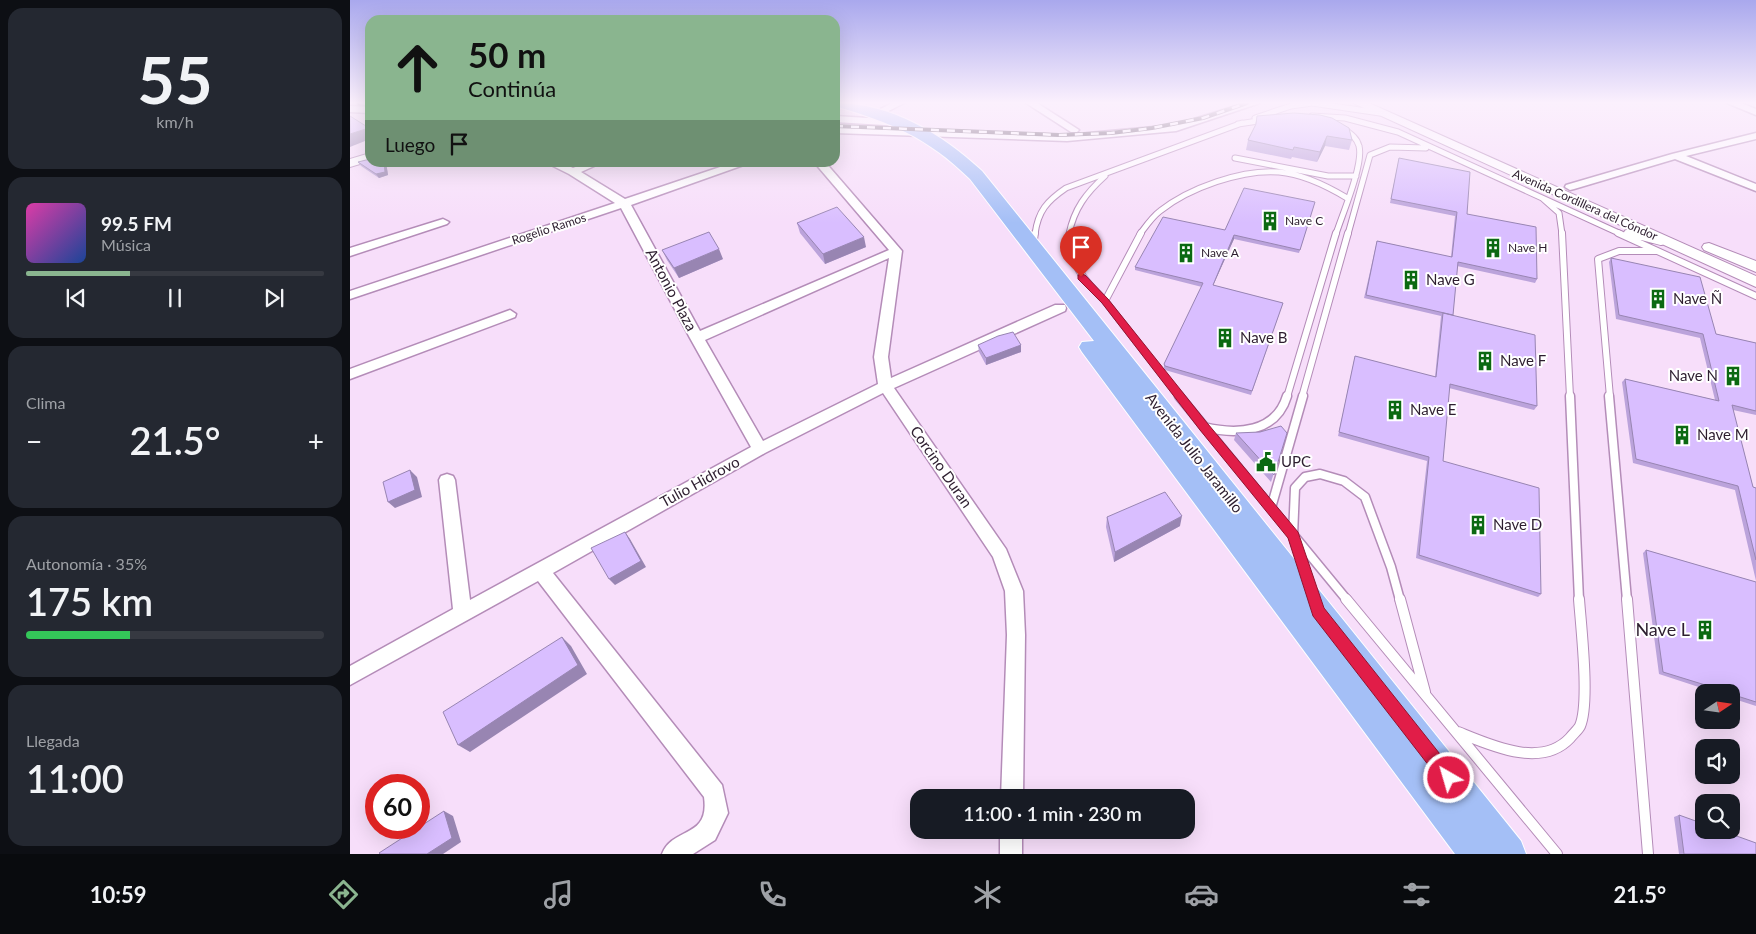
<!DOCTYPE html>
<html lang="es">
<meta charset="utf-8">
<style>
:root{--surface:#171b24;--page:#242831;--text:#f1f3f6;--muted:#9ea1a6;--line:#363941;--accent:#8ab58f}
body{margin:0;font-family:Lato,sans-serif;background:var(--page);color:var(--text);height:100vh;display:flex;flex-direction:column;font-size:19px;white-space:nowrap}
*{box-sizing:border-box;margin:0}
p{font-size:16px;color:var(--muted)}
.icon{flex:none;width:28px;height:28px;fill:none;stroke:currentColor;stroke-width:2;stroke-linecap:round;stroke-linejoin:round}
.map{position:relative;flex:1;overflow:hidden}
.panel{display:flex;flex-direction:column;gap:8px;padding:8px;background:#0d0f14;width:350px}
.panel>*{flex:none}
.top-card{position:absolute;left:15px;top:15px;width:475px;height:152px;border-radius:15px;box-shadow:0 5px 20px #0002;background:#8ab58f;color:#111;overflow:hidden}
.needle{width:32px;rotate:77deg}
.controls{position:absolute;left:1345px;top:684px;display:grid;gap:10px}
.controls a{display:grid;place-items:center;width:45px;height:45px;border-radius:10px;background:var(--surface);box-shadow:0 5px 20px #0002;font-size:25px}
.speed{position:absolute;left:15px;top:774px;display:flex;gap:10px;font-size:25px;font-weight:700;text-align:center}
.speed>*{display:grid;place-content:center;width:65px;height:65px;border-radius:50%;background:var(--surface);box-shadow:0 5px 20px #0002;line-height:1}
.speed .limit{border:8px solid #d22;background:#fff;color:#111}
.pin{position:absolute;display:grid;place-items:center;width:42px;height:42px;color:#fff;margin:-51px -21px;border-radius:50% 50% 50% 0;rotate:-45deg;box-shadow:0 0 5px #0007}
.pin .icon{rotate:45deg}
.me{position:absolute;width:55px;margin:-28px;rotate:322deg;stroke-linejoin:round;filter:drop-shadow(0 0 4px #0008)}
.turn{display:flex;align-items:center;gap:18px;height:105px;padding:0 20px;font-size:22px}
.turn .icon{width:65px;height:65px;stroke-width:2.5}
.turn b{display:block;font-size:35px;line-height:42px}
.then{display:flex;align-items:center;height:48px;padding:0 20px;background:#0003;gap:10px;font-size:19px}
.big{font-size:38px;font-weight:600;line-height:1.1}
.panel .widget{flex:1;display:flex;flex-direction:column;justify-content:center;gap:8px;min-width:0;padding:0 18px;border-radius:15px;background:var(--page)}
.panel .dial{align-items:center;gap:0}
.dial b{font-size:65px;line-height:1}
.song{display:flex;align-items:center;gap:15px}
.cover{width:60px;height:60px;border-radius:8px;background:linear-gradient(135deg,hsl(320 70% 55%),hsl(220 70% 35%))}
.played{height:5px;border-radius:2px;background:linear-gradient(90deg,var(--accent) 35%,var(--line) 35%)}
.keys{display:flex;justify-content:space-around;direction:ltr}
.heat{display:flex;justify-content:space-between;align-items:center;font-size:28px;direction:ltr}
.charge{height:8px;border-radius:4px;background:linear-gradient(90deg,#34c759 35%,var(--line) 0)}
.trip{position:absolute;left:560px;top:789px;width:285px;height:50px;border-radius:15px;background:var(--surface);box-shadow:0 5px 20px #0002;font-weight:600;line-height:50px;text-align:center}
.tab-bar{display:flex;height:80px;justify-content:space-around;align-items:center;background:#090b0e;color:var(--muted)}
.tab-bar .icon{width:35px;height:35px}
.tab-bar .selected{color:var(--accent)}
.tab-bar b{font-size:22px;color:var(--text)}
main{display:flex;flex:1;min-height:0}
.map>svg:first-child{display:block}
</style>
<main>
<section class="panel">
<div class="widget dial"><b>55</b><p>km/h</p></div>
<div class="widget">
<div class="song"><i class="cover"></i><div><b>99.5 FM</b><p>Música</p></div></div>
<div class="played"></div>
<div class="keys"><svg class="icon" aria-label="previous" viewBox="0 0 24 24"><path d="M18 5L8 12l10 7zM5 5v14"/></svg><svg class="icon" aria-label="pause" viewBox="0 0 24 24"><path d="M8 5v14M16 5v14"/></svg><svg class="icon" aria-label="next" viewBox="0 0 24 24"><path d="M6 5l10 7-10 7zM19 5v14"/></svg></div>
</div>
<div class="widget"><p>Clima</p>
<div class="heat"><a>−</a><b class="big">21.5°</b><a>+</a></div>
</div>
<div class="widget"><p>Autonomía · 35%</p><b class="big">175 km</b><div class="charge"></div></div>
<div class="widget"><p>Llegada</p><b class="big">11:00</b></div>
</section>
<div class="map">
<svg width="1406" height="854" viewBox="0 0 1406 854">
<rect width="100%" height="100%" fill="#f7defa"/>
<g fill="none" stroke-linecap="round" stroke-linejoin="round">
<defs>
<path id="service-far3" d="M962,116L995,118L1048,132L1271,234
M905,118L941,106L962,103L1030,113
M888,124L915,120
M885,158L978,176H1006
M1192,198L1209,213L1212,234
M1277,233L1281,234
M685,234C688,211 697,201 716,188L892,123
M719,234C724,209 736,193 755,176
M790,234C796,226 802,217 810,211C839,188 892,169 929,172C953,174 977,186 997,198
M986,234C992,215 1014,164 1009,146C1007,138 1001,134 994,129
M998,234L1020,155L1040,147L1076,148"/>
<path id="service-far2" d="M720,233C718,263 735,281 755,301
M791,233L755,301L830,397
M1212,233L1220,397
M1268,233L1406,296
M1277,233L1311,242
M683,246L685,233
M937,397L986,233
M952,397L998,233
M1260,397L1248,259L1269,251H1306"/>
<path id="service-far1" d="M829,396L997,600
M1220,396L1229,600
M1259,396L1277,600
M854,427C887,435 926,433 937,396
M921,508L953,396
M958,581L943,536L945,488L955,477L970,474L994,481L1015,497L1041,567L1050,600"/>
<path id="service" d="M996,599L1207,854
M1050,599L1075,692
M1277,599L1298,854
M1108,732C1140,745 1191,769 1220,738C1223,734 1228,730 1230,726C1240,703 1231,627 1229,599"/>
<path id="minor" d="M542,103H554L529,116H523L521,114Z
M676,103H687L729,130L727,132H721Z
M895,103H910L826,131L717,141L485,133V127L717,135L825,125Z
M1377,103H1391L1406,109V115Z
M0,106L20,107V113L0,112Z
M485,116L551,120L556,123L551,126L485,122Z
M1406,133V139L1336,156L1406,184V191L1325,159L1224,189L1220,190L1215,187L1216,185L1322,154Z
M195,162H210L223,168L238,162H253L231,172L275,199L385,162H402L281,205L350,331L539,250L464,162H475L552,251L538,357L541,378L705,305H715L716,308L715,311L544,388L656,549L673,591L675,635L673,798H651L657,635L655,591L643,557L533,393L415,453L203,573L372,785L378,813L365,840L343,854H312C323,826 360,839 354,797L188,581L0,685V666L103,609L89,480L91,476L97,474L103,476L105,480L120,600L401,447L340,338L271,208L0,299V291L265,203L219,174ZM539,258L524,357L528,384L413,441L355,340Z
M93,219L99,222L97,224L0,256V248Z
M160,310L166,314L165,317L0,379V369Z
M650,830H672V854H650Z"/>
<path id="tertiary" d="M1003,103H1019L1406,276V287Z
M20,153V161L0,167V159Z
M1359,243L1406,261V272L1354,250L1352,247L1354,244Z"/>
<path id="primary" d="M485,103C541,103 592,134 632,171L1171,841L1176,854H1105L732,352L729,347L732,342L744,341L620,179C577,137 542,123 485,106Z"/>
</defs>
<use href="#service-far3" stroke="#b48cb8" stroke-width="7"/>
<use href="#service-far2" stroke="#b48cb8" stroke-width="8"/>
<use href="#service-far1" stroke="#b48cb8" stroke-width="11"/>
<use href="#service" stroke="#b48cb8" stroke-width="12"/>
<use href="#minor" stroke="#b48cb8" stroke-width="3"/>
<use href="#tertiary" stroke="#b48cb8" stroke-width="2"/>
<use href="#primary" stroke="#fff" stroke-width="2"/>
<use href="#service-far3" stroke="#fff" stroke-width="5"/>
<use href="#service-far2" stroke="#fff" stroke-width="6"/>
<use href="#service-far1" stroke="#fff" stroke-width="8"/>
<use href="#service" stroke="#fff" stroke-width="10"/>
<use href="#minor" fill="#fff" fill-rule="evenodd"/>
<use href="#tertiary" fill="#fff" fill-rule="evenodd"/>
<use href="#primary" fill="#a4bff6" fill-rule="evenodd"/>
<defs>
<path id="rail" d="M9,103L20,104
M485,126L709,135L761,133L802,128L853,118L897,103"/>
</defs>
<use href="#rail" stroke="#4f3f51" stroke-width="4"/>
<use href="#rail" stroke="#fff" stroke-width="2.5" stroke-dasharray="8" stroke-linecap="butt"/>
</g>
<path fill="#bba3db" d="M907,116L1002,140L999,150L975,146L967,162L942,157L941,159L896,150L898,140L905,126Z
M1049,158L1117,214L1187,279L1185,283L1107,266L1103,315L1187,406L1184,410L1099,388L1093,461L1191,594L1188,597L1066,558L1077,461L988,436L1005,356L1085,377L1091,316L1014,298L1027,241L1101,257L1105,216L1040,203Z
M8,162H36L38,175L29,178L11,166Z
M965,202L949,253L884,239L863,285L933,303L901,395L815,370L814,368V364L852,287L785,270V267L875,230Z
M447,223L516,247L475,264L450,233Z
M312,250L373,259L329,278L317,260Z
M1261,258L1366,334L1406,343V415L1383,410L1403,487L1406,488V581L1385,490L1283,463L1272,382L1275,379L1365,400L1350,338L1266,319L1259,262Z
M628,345H671V352L636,365L629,352Z
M886,433H937L921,482L884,440Z
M757,517L830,526L764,562L756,527Z
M1296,550L1406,582V706L1381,698V692H1364L1309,674L1293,553Z
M1329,815L1406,854H1329L1324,817Z"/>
<path fill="#9885b2" d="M19,128L20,130V139L0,147V134Z
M977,136L975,146L967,162L970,152Z
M34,162H36L38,175L29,178L26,174Z
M884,235V239L862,288L863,285Z
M514,237L516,247L475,264L473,254Z
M369,249L373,259L329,278L324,268Z
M671,345V352L636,365V358Z
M60,470L67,477L72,497L45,508L38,502Z
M832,516L830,526L764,562L765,552Z
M275,532L280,539L296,567L265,585L259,579Z
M212,637L221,646L237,674L120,752L108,745Z
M94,811L103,816L111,842L93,854H77Z"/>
<path fill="#d9beff" stroke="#9885b2" d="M944,113L970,115L982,118L999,128L1002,140L977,136L970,152L944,147L943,150L898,140L906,124L907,116Z
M0,116L19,128L0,134Z
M1049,158L1120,172L1117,214L1186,227L1187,279L1108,262L1103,315L1016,295L1027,241L1102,257L1107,212L1041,199Z
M20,159V162H34L35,172L26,174L8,162Z
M894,188L965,202L950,250L884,235L863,285L933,303L902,391L815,366L814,364L853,283L785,267L813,217L875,230Z
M487,207L514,237L473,254L447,223Z
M359,232L369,249L324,268L312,250Z
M1261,258L1350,277L1366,334L1406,343V411L1382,405L1403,487L1406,488V560L1388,486L1286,459L1275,379L1369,401L1353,334L1269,315Z
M1093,313L1185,335L1187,406L1100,384L1093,461L1189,488L1191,594L1069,555L1079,457L989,432L1005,356L1086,377Z
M663,332L671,345L636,358L628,345L648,336Z
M931,426L937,433L924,475L886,433L910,432Z
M60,470L65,490L38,502L33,482Z
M815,492L832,516L765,552L757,517Z
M275,532L291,561L259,579L241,548Z
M1296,550L1406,582V702L1381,694V692H1378L1313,672Z
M212,637L228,665L108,745L93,712Z
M94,811L102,838L77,854H30L29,853Z
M1329,815L1354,824V830H1370L1406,843V854H1334Z"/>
<linearGradient id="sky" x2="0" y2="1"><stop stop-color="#a9a8ed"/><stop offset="0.46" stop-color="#fbf0fd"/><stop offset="1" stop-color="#fbf0fd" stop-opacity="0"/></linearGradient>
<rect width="1406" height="223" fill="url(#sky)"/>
<path fill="#e11d48" stroke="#92132f" d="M731,274L735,275L758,299L858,424L948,532L974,608L1105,773L1107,778L1105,784L1099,786L1093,784L963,616L938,538L850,430L752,303L728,279V275Z"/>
<defs>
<symbol id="building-bare" viewBox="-9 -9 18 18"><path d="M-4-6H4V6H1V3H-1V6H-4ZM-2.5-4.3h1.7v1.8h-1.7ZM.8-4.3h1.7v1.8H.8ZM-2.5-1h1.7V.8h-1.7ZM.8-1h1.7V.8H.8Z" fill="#0b6912" stroke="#fff" stroke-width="2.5" paint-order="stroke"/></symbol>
<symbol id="civic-bare" viewBox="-9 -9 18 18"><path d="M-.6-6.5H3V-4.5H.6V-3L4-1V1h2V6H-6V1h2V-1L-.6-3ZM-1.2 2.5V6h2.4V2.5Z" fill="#0b6912" stroke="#fff" stroke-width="2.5" paint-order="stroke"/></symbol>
</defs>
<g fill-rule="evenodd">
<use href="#building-bare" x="906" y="207" width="28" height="28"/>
<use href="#building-bare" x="1129" y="234" width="28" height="28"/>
<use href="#building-bare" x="822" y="239" width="28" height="28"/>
<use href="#building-bare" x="1047" y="266" width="28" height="28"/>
<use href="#building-bare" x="1294" y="285" width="28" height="28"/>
<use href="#building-bare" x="861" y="324" width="28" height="28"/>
<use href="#building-bare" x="1121" y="347" width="28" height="28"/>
<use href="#building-bare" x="1369" y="362" width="28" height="28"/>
<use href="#building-bare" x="1031" y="396" width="28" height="28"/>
<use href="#building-bare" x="1318" y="421" width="28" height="28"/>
<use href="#civic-bare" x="902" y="448" width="28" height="28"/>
<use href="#building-bare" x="1114" y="511" width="28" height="28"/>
<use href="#building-bare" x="1341" y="616" width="28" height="28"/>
</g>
<g text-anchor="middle" stroke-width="4" stroke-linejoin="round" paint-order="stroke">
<g font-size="12" fill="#2d1e2f" stroke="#fff">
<text transform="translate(1235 205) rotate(24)" y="4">Avenida Cordillera del Cóndor</text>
<text transform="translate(199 229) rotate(-18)" y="4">Rogelio Ramos</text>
</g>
<g font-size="12" fill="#2d1e2f" stroke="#fff" text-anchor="start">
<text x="935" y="225">Nave C</text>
<text x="1158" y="252">Nave H</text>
<text x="851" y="257">Nave A</text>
</g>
<g font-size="15" fill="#2d1e2f" stroke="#fff" text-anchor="start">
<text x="1076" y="285">Nave G</text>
<text x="1323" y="304">Nave Ñ</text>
<text x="890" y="343">Nave B</text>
<text x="1150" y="366">Nave F</text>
<text x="1368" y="381" text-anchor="end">Nave N</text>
<text x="1060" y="415">Nave E</text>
<text x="1347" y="440">Nave M</text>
<text x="931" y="467">UPC</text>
<text x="1143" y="530">Nave D</text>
</g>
<g font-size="15" fill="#2d1e2f" stroke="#fff">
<text transform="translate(321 290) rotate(62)" y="5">Antonio Plaza</text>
<text transform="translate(844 453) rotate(52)" y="5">Avenida Julio Jaramillo</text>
<text transform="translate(591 467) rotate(55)" y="5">Corcino Duran</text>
<text transform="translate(350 482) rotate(-29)" y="5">Tulio Hidrovo</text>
</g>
<g font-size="18" fill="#2d1e2f" stroke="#fff" text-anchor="end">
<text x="1340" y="636">Nave L</text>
</g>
</g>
</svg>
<div class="controls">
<a><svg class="needle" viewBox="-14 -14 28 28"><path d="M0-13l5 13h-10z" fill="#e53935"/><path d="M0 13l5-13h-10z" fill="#9ea1a6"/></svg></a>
<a><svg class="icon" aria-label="sound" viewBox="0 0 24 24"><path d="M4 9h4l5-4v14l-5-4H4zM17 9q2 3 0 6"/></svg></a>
<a><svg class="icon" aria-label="search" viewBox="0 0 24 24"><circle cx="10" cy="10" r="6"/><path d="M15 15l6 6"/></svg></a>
</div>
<div class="speed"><div class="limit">60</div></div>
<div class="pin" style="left:731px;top:277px;background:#d93025"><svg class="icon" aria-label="arrive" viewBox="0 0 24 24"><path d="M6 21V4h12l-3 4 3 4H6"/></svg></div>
<svg class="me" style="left:1099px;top:778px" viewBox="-20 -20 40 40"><circle r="17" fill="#e11d48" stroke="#fff" stroke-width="3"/><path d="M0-11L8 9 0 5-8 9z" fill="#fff"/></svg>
<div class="trip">11:00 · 1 min · 230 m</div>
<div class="top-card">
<div class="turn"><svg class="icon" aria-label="ahead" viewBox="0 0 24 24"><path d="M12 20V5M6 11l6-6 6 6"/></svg><div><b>50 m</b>Continúa</div></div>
<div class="then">Luego<svg class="icon" aria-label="arrive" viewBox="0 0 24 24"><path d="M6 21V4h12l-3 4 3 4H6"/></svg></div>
</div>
</div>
</main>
<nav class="tab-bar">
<b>10:59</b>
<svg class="icon selected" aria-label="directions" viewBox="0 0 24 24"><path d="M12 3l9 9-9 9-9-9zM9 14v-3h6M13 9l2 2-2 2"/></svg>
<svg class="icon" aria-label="music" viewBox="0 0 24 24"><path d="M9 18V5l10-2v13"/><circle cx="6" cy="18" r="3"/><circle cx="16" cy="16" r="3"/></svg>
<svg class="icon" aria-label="phone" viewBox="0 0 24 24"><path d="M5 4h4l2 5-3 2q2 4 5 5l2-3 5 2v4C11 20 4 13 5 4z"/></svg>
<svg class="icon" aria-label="climate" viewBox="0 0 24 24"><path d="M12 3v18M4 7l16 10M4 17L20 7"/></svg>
<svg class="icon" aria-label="car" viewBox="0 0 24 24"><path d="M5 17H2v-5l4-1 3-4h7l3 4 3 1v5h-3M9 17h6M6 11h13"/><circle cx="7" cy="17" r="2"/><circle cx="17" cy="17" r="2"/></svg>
<svg class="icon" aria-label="filters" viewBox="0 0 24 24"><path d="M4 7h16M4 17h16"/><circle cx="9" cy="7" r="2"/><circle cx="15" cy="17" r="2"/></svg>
<b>21.5°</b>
</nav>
